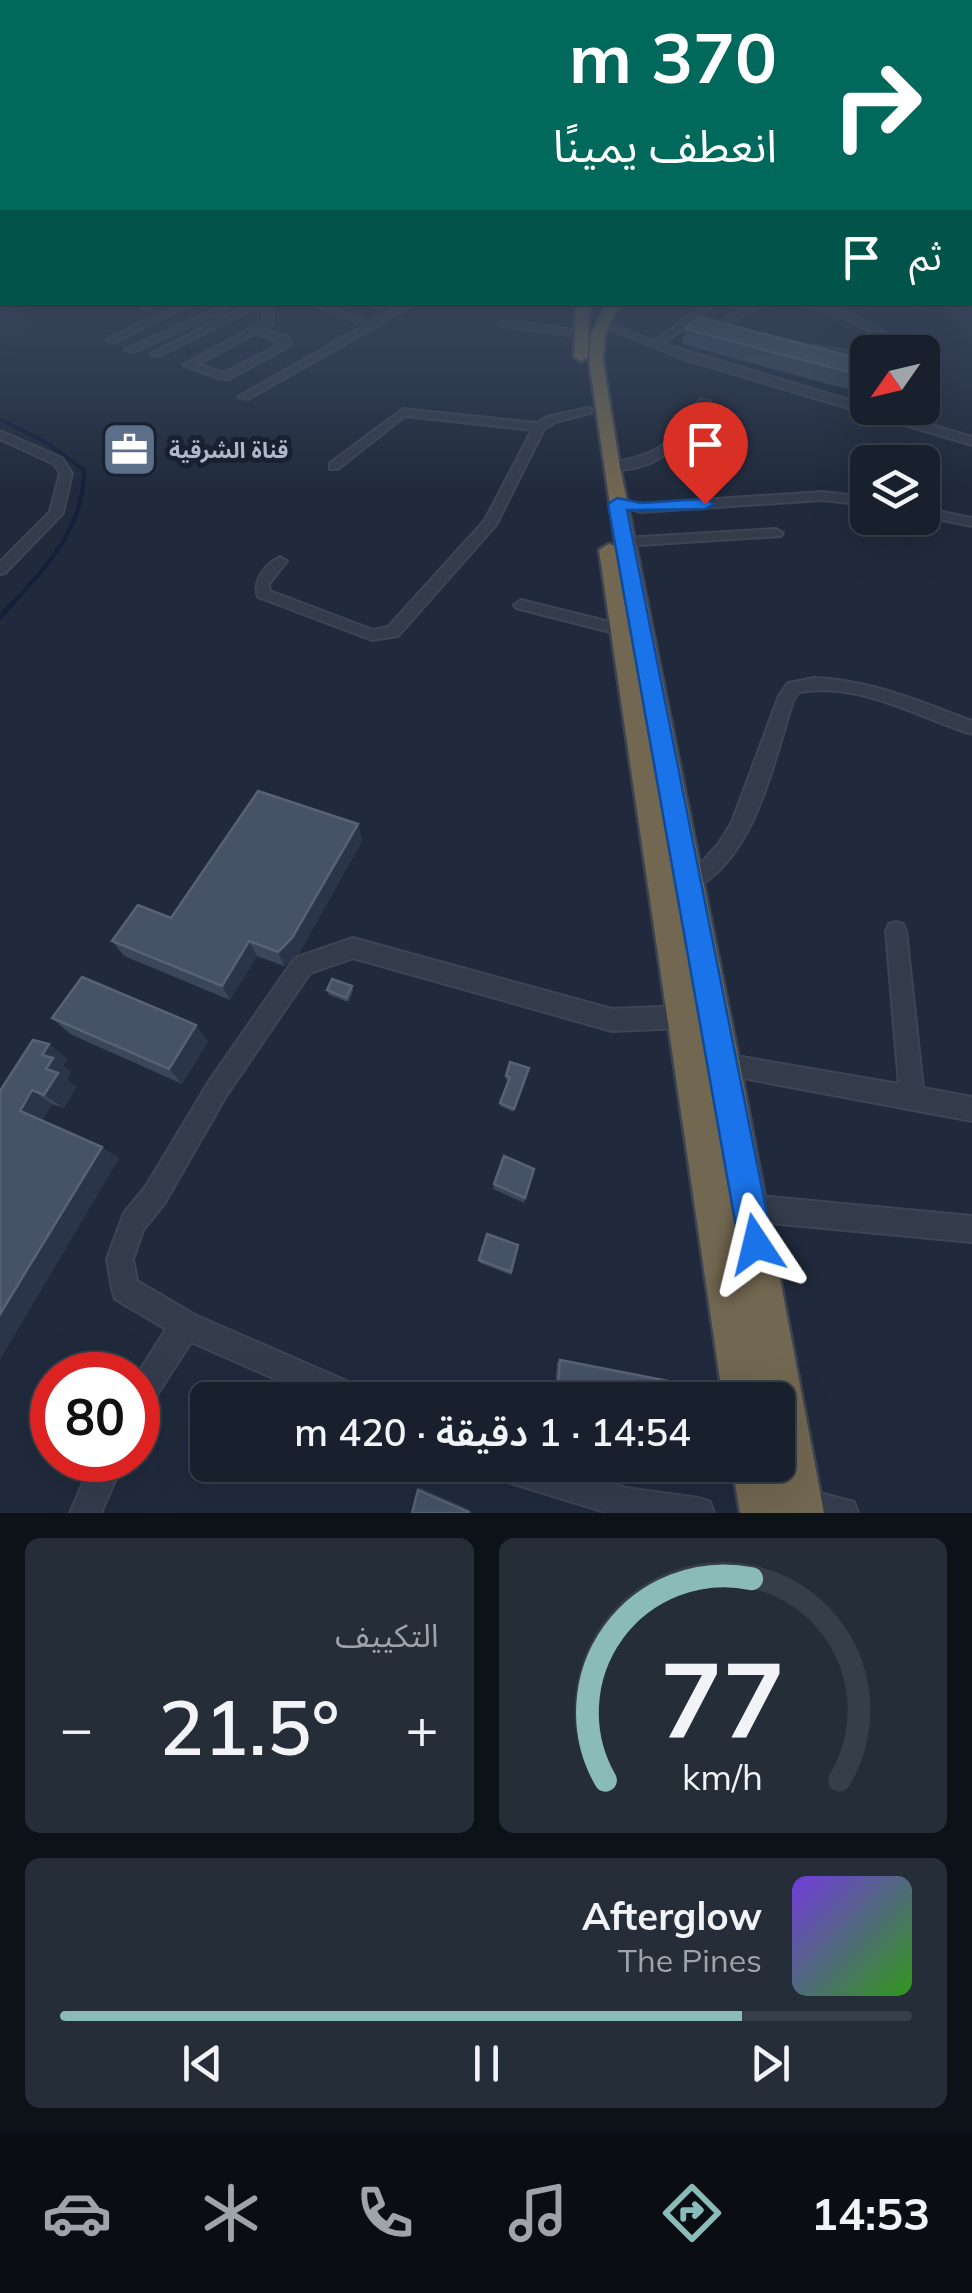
<!DOCTYPE html>
<html lang="ar">
<meta charset="utf-8">
<style>
:root{--surface:#18202d;--page:#252d39;--text:#f1f3f6;--muted:#9fa3aa;--line:#363e49;--accent:#8bbbb9}
body{margin:0;font-family:Mulish,"Noto Sans Arabic",sans-serif;background:var(--page);color:var(--text);direction:rtl;height:100vh;display:flex;flex-direction:column;font-size:38px;white-space:nowrap}
*{box-sizing:border-box;margin:0}
p{font-size:32px;color:var(--muted)}
.icon{flex:none;width:55px;height:55px;fill:none;stroke:currentColor;stroke-width:2;stroke-linecap:round;stroke-linejoin:round}
.map{position:relative;height:1513px;overflow:hidden;direction:ltr}
.sheet{display:flex;flex-direction:column;gap:25px;padding:25px;background:#0d1219;flex:1}
.sheet>*{flex:none}
.hud{position:absolute;left:0px;top:0px;width:972px;height:305px;box-shadow:0 10px 40px #0002,0 0 0 2px var(--line);direction:rtl;background:#00695c;color:#fff;overflow:hidden}
.needle{width:65px;rotate:236deg}
.tools{position:absolute;left:850px;top:335px;display:grid;gap:20px}
.tools a{display:grid;place-items:center;width:90px;height:90px;border-radius:15px;background:var(--surface);box-shadow:0 10px 40px #0002,0 0 0 2px var(--line);font-size:50px}
.speed{position:absolute;left:30px;top:1352px;display:flex;gap:20px;font-size:50px;font-weight:700;text-align:center}
.speed>*{display:grid;place-content:center;width:130px;height:130px;border-radius:50%;background:var(--surface);box-shadow:0 10px 40px #0002,0 0 0 2px var(--line);line-height:1}
.speed .limit{border:15px solid #d22;background:#fff;color:#111}
.pin{position:absolute;display:grid;place-items:center;width:85px;height:85px;color:#fff;margin:-102px -42px;border-radius:50% 50% 50% 0;rotate:-45deg;box-shadow:0 0 10px #0007}
.pin .icon{rotate:45deg}
.me{position:absolute;width:110px;margin:-55px;rotate:350deg;stroke-linejoin:round;filter:drop-shadow(0 0 8px #0008)}
.turn{display:flex;align-items:center;gap:35px;height:210px;padding:0 30px;font-size:45px}
.turn .icon{width:130px;height:130px;stroke-width:2.5}
.turn b{display:block;font-size:70px;line-height:85px}
.then{display:flex;align-items:center;height:95px;padding:0 30px;background:#0003;gap:20px;font-size:38px}
.big{font-size:75px;font-weight:600;line-height:1.1}
.sheet .widget{flex:1;display:flex;flex-direction:column;justify-content:center;gap:15px;min-width:0;padding:0 35px;border-radius:15px;background:var(--page)}
.sheet .dial{align-items:center;gap:0}
.dial svg{height:260px;overflow:visible;fill:none;stroke:var(--line);stroke-width:7;stroke-linecap:round;text-anchor:middle}
.dial text{fill:var(--text);stroke:none}
.song{display:flex;align-items:center;gap:30px}
.cover{width:120px;height:120px;border-radius:15px;background:linear-gradient(135deg,hsl(260 70% 55%),hsl(110 70% 35%))}
.played{height:10px;border-radius:5px;background:linear-gradient(90deg,var(--accent) 80%,var(--line) 80%)}
.keys{display:flex;justify-content:space-around;direction:ltr}
.heat{display:flex;justify-content:space-between;align-items:center;font-size:55px;direction:ltr}
.sheet .tiles{flex:1;display:grid;gap:25px;grid-template-columns:1fr 1fr}
.widget:last-child{grid-column:span 2}
.trip{position:absolute;left:190px;top:1382px;width:605px;height:100px;border-radius:15px;background:var(--surface);box-shadow:0 10px 40px #0002,0 0 0 2px var(--line);font-weight:600;line-height:100px;text-align:center;direction:rtl}
.tab-bar{display:flex;height:160px;justify-content:space-around;align-items:center;background:#0a0d12;color:var(--muted)}
.tab-bar .icon{width:70px;height:70px}
.tab-bar .on{color:var(--accent)}
.tab-bar b{font-size:45px;color:var(--text)}
.map>svg:first-child{display:block}
</style>
<div class="map">
<svg width="972" height="1513" viewBox="0 0 972 1513">
<rect width="100%" height="100%" fill="#202a3c"/>
<g fill="none" stroke-linecap="round" stroke-linejoin="round">
<path stroke="#13203a" stroke-width="2.5" d="M0,419L10,424"/>
<path stroke="#13203a" stroke-width="4" d="M6,422L47,443L84,470C84,528 48,565 10,606"/>
<path stroke="#13203a" stroke-width="5" d="M0,617L13,603"/>
<defs>
<path id="minor" d="M147,302H159L148,309H142V305Z
M186,302H199L115,342L106,340Z
M254,302H273V323L264,329L289,338L291,345L229,379H221L183,365L263,322V305L159,356L150,354ZM256,333L281,344L224,373L197,364Z
M305,302H319L364,320L356,322Z
M364,302H379L385,306L380,309Z
M406,302H418L248,399L238,397Z
M440,302L435,306L430,303L431,302Z
M707,302H718L663,344L972,437V445L684,359L597,324L605,322L655,341Z
M758,302C808,302 857,305 895,342L889,352H879L885,343C852,316 792,293 750,311C738,316 728,326 718,334L709,332L734,312Z
M221,306L226,309L224,311L134,352L125,350Z
M505,321L582,331L587,334L582,337L502,326L500,324Z
M813,346L868,353V359L809,351L808,349Z
M700,399L710,401C684,442 660,473 607,470V464C663,453 669,446 700,399Z
M587,408L591,409V413L555,422L544,429L496,525L398,636L372,640L258,597C252,582 265,564 280,557L287,561L269,584L270,591L373,630L388,627L485,520L532,430L405,416L338,469H330V463L403,409L537,423L547,417Z
M0,431L62,458L72,473L63,513L5,573L0,574V562L50,512L60,473L54,464L0,439Z
M822,492L868,497V505L822,500L641,512L611,503L617,499L641,504Z
M922,508L972,518V526L922,516Z
M776,529L783,533L781,536L624,546L617,542L624,538Z
M521,600L622,625L630,630L622,635L516,608L514,605Z
M815,678C871,680 920,702 972,721V734C915,716 861,682 799,692L793,701C775,757 758,842 709,879C700,886 694,893 682,889L679,883L682,877L702,862L719,843L732,822L779,696L788,683Z
M896,922L903,924L906,931L923,1088L972,1097V1121L716,1073L713,1065L716,1057L724,1054L899,1084L886,931L889,924Z
M353,938L612,1009L683,1006L691,1009L694,1017L691,1025L683,1028L612,1031L353,958L310,973L226,1096L164,1204L143,1230L133,1259L137,1281L195,1315L367,1390L371,1400H323L191,1342L148,1409L138,1413L137,1375L166,1329L115,1299L112,1289L107,1259L124,1213L146,1186L210,1080L295,958Z
M749,1195L972,1216V1242L749,1221L740,1217L736,1208L740,1199Z
M93,1460H124L101,1513H70Z
M486,1465H551L626,1488L699,1498L710,1502L714,1513H608L501,1480L490,1476Z
M800,1488L854,1502L858,1513H789L785,1503L789,1492Z"/>
<path id="highway" d="M576,302H590L588,357L581,361L574,357Z
M608,302H621L605,334L603,361L620,467L740,1065L824,1513H740L732,1465H778V1400H723L599,550L609,544L616,546L589,361L591,334Z"/>
</defs>
<use href="#minor" stroke="#3d4555" stroke-width="4"/>
<use href="#highway" stroke="#3c4453" stroke-width="5"/>
<use href="#minor" fill="#343c4c" fill-rule="evenodd"/>
<use href="#highway" fill="#726750" fill-rule="evenodd"/>
</g>
<path fill="#3a465a" d="M685,329L868,361V395L682,344Z
M358,824L362,841L299,953L284,966L257,956L230,1000L124,956L112,941L171,918Z
M352,986L353,991L348,1002L329,995L327,990Z
M52,1018L208,1041L182,1084L70,1034Z
M49,1044L67,1059L63,1066L71,1072L67,1079L76,1087L64,1108L52,1104L42,1121L119,1158L0,1359V1091Z
M528,1071L513,1112L500,1106L509,1081L506,1080V1076Z
M533,1175L524,1203L493,1189L494,1184Z
M518,1245L511,1275L480,1263L479,1260Z
M560,1360L689,1400H554L557,1362Z"/>
<path fill="#2a3549" d="M358,824L362,841L299,953L284,966L278,952Z
M249,941L257,956L230,1000L222,986Z
M196,1025L208,1041L182,1084L169,1069Z
M49,1044L67,1059L63,1066L71,1072L67,1079L76,1087L64,1108L44,1095L46,1069L42,1055Z
M32,1090L52,1104L40,1124L20,1111Z
M102,1147L119,1158L0,1359V1314Z
M420,1487L469,1509V1512L418,1490Z"/>
<path fill="#465266" stroke="#576275" stroke-width="2.5" d="M699,317L868,361V377L685,329Z
M258,791L358,824L292,938L278,952L249,941L222,986L112,941L138,905L171,918Z
M82,977L196,1025L169,1069L52,1018Z
M332,979L352,986L346,998L327,990Z
M33,1040L49,1044L42,1055L53,1058L46,1069L58,1073L44,1095L32,1090L20,1111L102,1147L0,1314V1091Z
M510,1062L529,1068L514,1109L500,1103L510,1077L506,1076Z
M504,1156L534,1169L525,1198L494,1184Z
M487,1234L518,1245L511,1272L479,1260Z
M560,1360L689,1385V1400H557Z
M418,1490L469,1512V1513H412Z"/>
<linearGradient id="sky" x2="0" y2="1"><stop stop-color="#121721"/><stop offset="0.57" stop-color="#3c4a61"/><stop offset="1" stop-color="#3c4a61" stop-opacity="0"/></linearGradient>
<rect width="972" height="493" fill="url(#sky)"/>
<path fill="#1a73e8" stroke="#114b97" stroke-width="2.5" d="M617,498L641,503L705,499L714,504L705,509L627,510L773,1244L768,1257L756,1262L744,1257L739,1244L608,504Z"/>
<defs>
<symbol id="office-square" viewBox="-11 -11 22 22"><rect x="-9" y="-9" width="18" height="18" rx="4" fill="#5c6f8a" stroke="#192130"/><path d="M-6-3h4V-5.5h4V-3h4V5H-6ZM-1-4.5V-3h2v-1.5ZM-6 0V1H6V0Z" fill="#fff"/></symbol>
</defs>
<g fill-rule="evenodd">
<use href="#office-square" x="98" y="418" width="63" height="63"/>
</g>
<g text-anchor="middle" stroke-width="10" stroke-linejoin="round" paint-order="stroke">
<g font-size="22" font-weight="bold" fill="#afb7c8" stroke="#192130" text-anchor="start">
<text x="169" y="458">قناة الشرقية</text>
</g>
</g>
</svg>
<div class="tools">
<a><svg class="needle" viewBox="-14 -14 28 28"><path d="M0-13l5 13h-10z" fill="#e53935"/><path d="M0 13l5-13h-10z" fill="#9fa3aa"/></svg></a>
<a><svg class="icon" aria-label="layers" viewBox="0 0 24 24"><path d="M12 4l9 5-9 5-9-5zM3 14l9 5 9-5"/></svg></a>
</div>
<div class="speed"><div class="limit">80</div></div>
<div class="pin" style="left:705px;top:504px;background:#d93025"><svg class="icon" aria-label="arrive" viewBox="0 0 24 24"><path d="M6 21V4h12l-3 4 3 4H6"/></svg></div>
<svg class="me" style="left:756px;top:1244px" viewBox="-20 -20 40 40"><path d="M0-17L14 15 0 8-14 15z" fill="#1a73e8" stroke="#fff" stroke-width="4"/></svg>
<div class="trip">14:54 · 1 دقيقة · 420 m</div>
<div class="hud">
<div class="turn"><svg class="icon" aria-label="right" viewBox="0 0 24 24"><path d="M7 20v-9h11M14 6l5 5-5 5"/></svg><div><b>370 m</b>انعطف يمينًا</div></div>
<div class="then">ثم<svg class="icon" aria-label="arrive" viewBox="0 0 24 24"><path d="M6 21V4h12l-3 4 3 4H6"/></svg></div>
</div>
</div>
<section class="sheet">
<div class="tiles">
<div class="widget dial"><svg viewBox="0 0 100 80">
<path d="M14 69A42 42 0 1 1 86 69"/>
<path d="M14 69A42 42 0 0 1 59 7" stroke="#8bbbb9"/>
<text x="50" y="56" font-size="32" font-weight="700">77</text>
<text x="50" y="72" font-size="11">km/h</text>
</svg></div>
<div class="widget"><p>التكييف</p>
<div class="heat"><a>−</a><b class="big">21.5°</b><a>+</a></div>
</div>
<div class="widget">
<div class="song"><i class="cover"></i><div><b>Afterglow</b><p>The Pines</p></div></div>
<div class="played"></div>
<div class="keys"><svg class="icon" aria-label="previous" viewBox="0 0 24 24"><path d="M18 5L8 12l10 7zM5 5v14"/></svg><svg class="icon" aria-label="pause" viewBox="0 0 24 24"><path d="M8 5v14M16 5v14"/></svg><svg class="icon" aria-label="next" viewBox="0 0 24 24"><path d="M6 5l10 7-10 7zM19 5v14"/></svg></div>
</div>
</div>
</section>
<nav class="tab-bar">
<b>14:53</b>
<svg class="icon on" aria-label="directions" viewBox="0 0 24 24"><path d="M12 3l9 9-9 9-9-9zM9 14v-3h6M13 9l2 2-2 2"/></svg>
<svg class="icon" aria-label="music" viewBox="0 0 24 24"><path d="M9 18V5l10-2v13"/><circle cx="6" cy="18" r="3"/><circle cx="16" cy="16" r="3"/></svg>
<svg class="icon" aria-label="phone" viewBox="0 0 24 24"><path d="M5 4h4l2 5-3 2q2 4 5 5l2-3 5 2v4C11 20 4 13 5 4z"/></svg>
<svg class="icon" aria-label="climate" viewBox="0 0 24 24"><path d="M12 3v18M4 7l16 10M4 17L20 7"/></svg>
<svg class="icon" aria-label="car" viewBox="0 0 24 24"><path d="M5 17H2v-5l4-1 3-4h7l3 4 3 1v5h-3M9 17h6M6 11h13"/><circle cx="7" cy="17" r="2"/><circle cx="17" cy="17" r="2"/></svg>
</nav>
